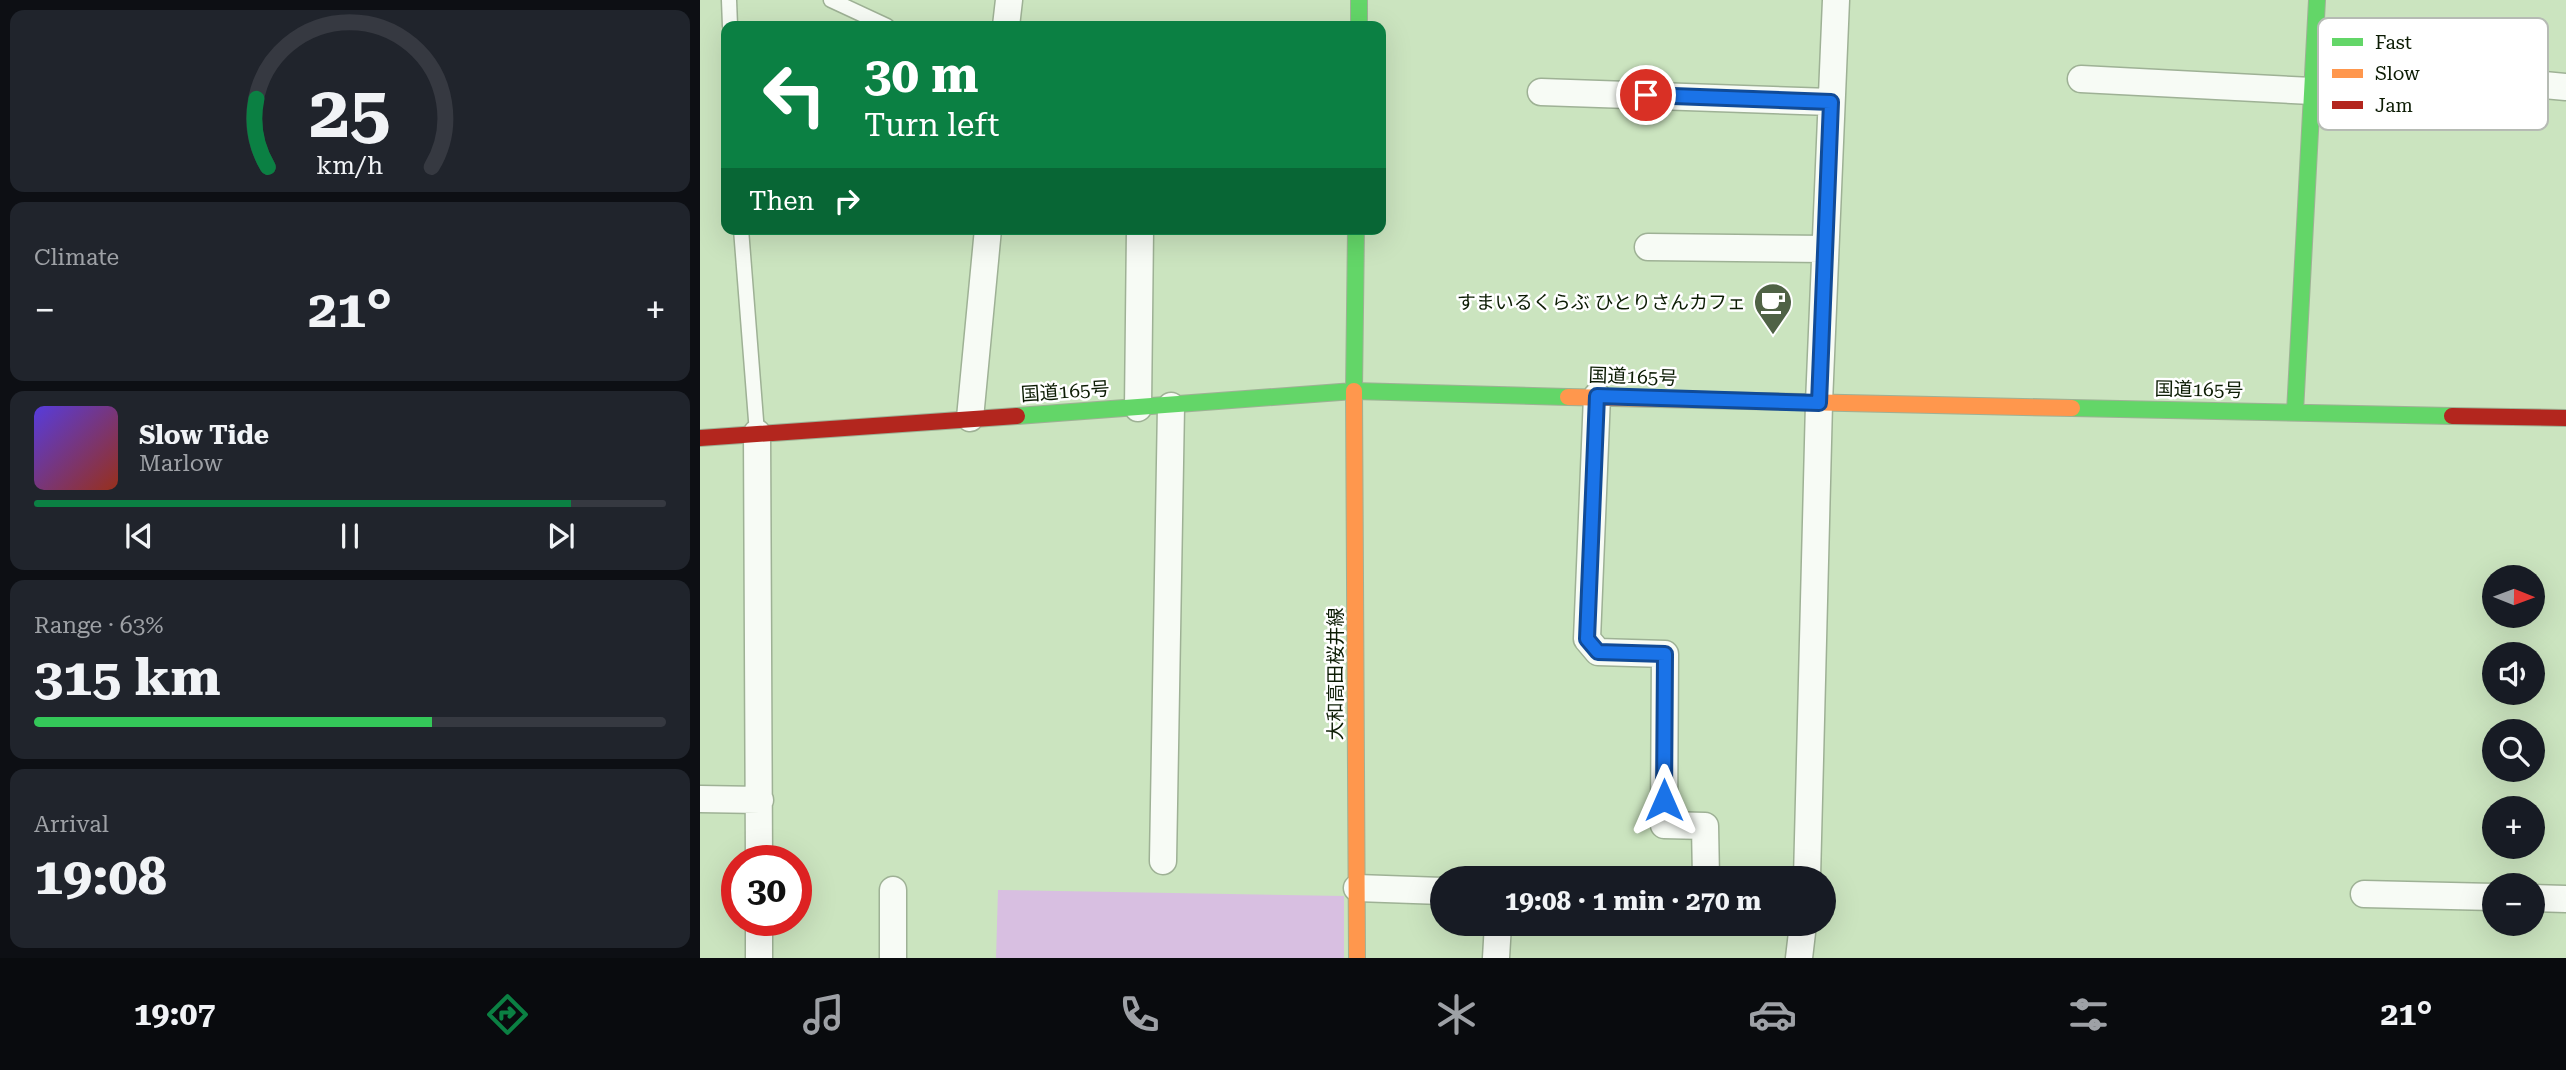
<!DOCTYPE html>
<meta charset="utf-8">
<style>
:root{--surface:#171b24;--page:#20242c;--text:#f1f3f6;--muted:#9ea1a6;--line:#363941;--accent:#0b8043}
body{margin:0;font-family:"Roboto Serif","Noto Sans JP",serif;background:var(--page);color:var(--text);height:100vh;display:flex;flex-direction:column;font-size:26px;white-space:nowrap}
*{box-sizing:border-box;margin:0}
p{font-size:23px;color:var(--muted)}
.icon{flex:none;width:38px;height:38px;fill:none;stroke:currentColor;stroke-width:2;stroke-linecap:round;stroke-linejoin:round}
.map{position:relative;flex:1;overflow:hidden}
.side{display:flex;flex-direction:column;gap:10px;padding:10px;background:#0d0f14;width:700px}
.side>*{flex:none}
.banner{position:absolute;left:21px;top:21px;width:665px;height:214px;border-radius:14px;box-shadow:0 7px 28px #0002;background:#0b8043;color:#fff;overflow:hidden}
.needle{width:46px;rotate:91deg}
.controls{position:absolute;left:1782px;top:565px;display:grid;gap:14px}
.controls a{display:grid;place-items:center;width:63px;height:63px;border-radius:50%;background:var(--surface);box-shadow:0 7px 28px #0002;font-size:35px}
.speed{position:absolute;left:21px;top:845px;display:flex;gap:14px;font-size:35px;font-weight:700;text-align:center}
.speed>*{display:grid;place-content:center;width:91px;height:91px;border-radius:50%;background:var(--surface);box-shadow:0 7px 28px #0002;line-height:1}
.speed .limit{border:10px solid #d22;background:#fff;color:#111}
.pin{position:absolute;display:grid;place-items:center;width:60px;height:60px;color:#fff;margin:-30px;border:4px solid #fff;border-radius:50%;box-shadow:0 2px 7px #0007}
.me{position:absolute;width:77px;margin:-38px;rotate:0deg;stroke-linejoin:round;filter:drop-shadow(0 0 5px #0008)}
.turn{display:flex;align-items:center;gap:24px;height:147px;padding:0 28px;font-size:32px}
.turn .icon{width:91px;height:91px;stroke-width:2.5}
.turn b{display:block;font-size:49px;line-height:60px}
.then{display:flex;align-items:center;height:66px;padding:0 28px;background:#0003;gap:14px;font-size:26px}
.big{font-size:52px;font-weight:700;line-height:1.1}
.side .card{flex:1;display:flex;flex-direction:column;justify-content:center;gap:10px;min-width:0;padding:0 24px;border-radius:14px;background:var(--page)}
.side .dial{align-items:center;gap:0}
.dial svg{height:182px;overflow:visible;fill:none;stroke:var(--line);stroke-width:7;stroke-linecap:round;text-anchor:middle}
.dial text{fill:var(--text);stroke:none}
.song{display:flex;align-items:center;gap:21px}
.cover{width:84px;height:84px;border-radius:10px;background:linear-gradient(135deg,hsl(250 70% 55%),hsl(10 70% 35%))}
.played{height:7px;border-radius:4px;background:linear-gradient(90deg,var(--accent) 85%,var(--line) 85%)}
.keys{display:flex;justify-content:space-around;direction:ltr}
.heat{display:flex;justify-content:space-between;align-items:center;font-size:38px;direction:ltr}
.charge{height:10px;border-radius:5px;background:linear-gradient(90deg,#34c759 63%,var(--line) 0)}
.trip{position:absolute;left:730px;top:866px;width:406px;height:70px;border-radius:35px;background:var(--surface);box-shadow:0 7px 28px #0002;font-weight:700;line-height:70px;text-align:center}
.menu{display:flex;height:112px;justify-content:space-around;align-items:center;background:#090b0e;color:var(--muted)}
.menu .icon{width:49px;height:49px}
.menu .active{color:var(--accent)}
.menu b{font-size:32px;color:var(--text)}
main{display:flex;flex:1;min-height:0}
.map>svg:first-child{display:block}
</style>
<main>
<section class="side">
<div class="card dial"><svg viewBox="0 0 100 80">
<path d="M14 69A42 42 0 1 1 86 69"/>
<path d="M14 69A42 42 0 0 1 9 39" stroke="#0b8043"/>
<text x="50" y="56" font-size="32" font-weight="700">25</text>
<text x="50" y="72" font-size="11">km/h</text>
</svg></div>
<div class="card"><p>Climate</p>
<div class="heat"><a>−</a><b class="big">21°</b><a>+</a></div>
</div>
<div class="card">
<div class="song"><i class="cover"></i><div><b>Slow Tide</b><p>Marlow</p></div></div>
<div class="played"></div>
<div class="keys"><svg class="icon" aria-label="previous" viewBox="0 0 24 24"><path d="M18 5L8 12l10 7zM5 5v14"/></svg><svg class="icon" aria-label="pause" viewBox="0 0 24 24"><path d="M8 5v14M16 5v14"/></svg><svg class="icon" aria-label="next" viewBox="0 0 24 24"><path d="M6 5l10 7-10 7zM19 5v14"/></svg></div>
</div>
<div class="card"><p>Range · 63%</p><b class="big">315 km</b><div class="charge"></div></div>
<div class="card"><p>Arrival</p><b class="big">19:08</b></div>
</section>
<div class="map">
<svg width="1866" height="958" viewBox="0 0 1866 958">
<rect width="100%" height="100%" fill="#cbe4bf"/>
<path fill="#d8bfe1" d="M298,890L644,896V958H296Z"/>
<g fill="none" stroke-linecap="round" stroke-linejoin="round">
<defs>
<path id="lane" d="M29,0L30,26
M131,0L187,26
M41,229L57,433"/>
<path id="street" d="M306,26L309,0
M1757,77L1866,87
M1381,79L1612,91
M841,92L1131,102
M948,247L1125,249
M897,396L887,639L898,652L965,654L964,825L1005,826L1006,878
M438,408L440,229
M270,418L288,229
M57,433L59,861
M0,799L60,800
M463,861L471,406
M1107,878L1119,403L1136,0
M657,888L742,891
M1664,894L1794,897
M1832,898L1866,899
M59,958V920
M193,958V890
M796,958L798,924
M1099,958L1103,924"/>
<path id="fast" d="M659,0V26
M654,391L656,229
M1372,408L1752,416
M1595,412L1617,0
M317,416L654,391L868,397"/>
<path id="slow" d="M654,391L657,958
M868,397L1372,408"/>
<path id="jam" d="M1752,416L1866,418
M0,438L317,416"/>
</defs>
<use href="#lane" stroke="#9eb195" stroke-width="17"/>
<use href="#street" stroke="#9eb195" stroke-width="29"/>
<use href="#fast" stroke="#9eb195" stroke-width="18"/>
<use href="#slow" stroke="#9eb195" stroke-width="18"/>
<use href="#jam" stroke="#9eb195" stroke-width="18"/>
<use href="#lane" stroke="#f7fbf5" stroke-width="14"/>
<use href="#street" stroke="#f7fbf5" stroke-width="26"/>
<use href="#fast" stroke="#63d668" stroke-width="16"/>
<use href="#slow" stroke="#ff974d" stroke-width="16"/>
<use href="#jam" stroke="#b3261e" stroke-width="16"/>
</g>
<g fill="none" stroke-linecap="round" stroke-linejoin="round">
<defs>
<path id="route" d="M946,95L1131,102L1119,403L897,396L887,639L898,652L965,654L964,800"/>
</defs>
<use href="#route" stroke="#114b97" stroke-width="18"/>
<use href="#route" stroke="#1a73e8" stroke-width="12"/>
</g>
<defs>
<symbol id="cafe-pin" viewBox="-11 -11 22 30"><path d="M0 17L-7.5 6A9.5 9.5 0 1 1 7.5 6Z" fill="#4f6245" stroke="#fff"/><path d="M-5.5-4.5H6V0H3Q3 3.5 0 3.5H-2.5Q-5.5 3.5-5.5 0ZM3-3.2v2h1.7v-2ZM-6 4.5H4V6H-6Z" fill="#fff"/></symbol>
</defs>
<g fill-rule="evenodd">
<use href="#cafe-pin" x="1051" y="280" width="44" height="60"/>
</g>
<g text-anchor="middle" stroke-width="5" stroke-linejoin="round" paint-order="stroke">
<g font-size="19" fill="#0c1c04" stroke="#fff" text-anchor="end">
<text x="1046" y="309">すまいるくらぶ ひとりさんカフェ</text>
</g>
<g font-size="19" fill="#0c1c04" stroke="#fff">
<text transform="translate(933 376) rotate(2)" y="7">国道165号</text>
<text transform="translate(1499 389) rotate(1)" y="7">国道165号</text>
<text transform="translate(365 391) rotate(-4)" y="7">国道165号</text>
<text transform="translate(635 674) rotate(-90)" y="7">大和高田桜井線</text>
</g>
</g>
<rect x="1618" y="18" width="230" height="112" rx="10" fill="#fff" stroke="#b6bbb4" stroke-width="2"/>
<rect x="1632" y="38" width="31" height="8" fill="#63d668"/>
<rect x="1632" y="69" width="31" height="9" fill="#ff974d"/>
<rect x="1632" y="101" width="31" height="8" fill="#b3261e"/>
<g font-size="19" fill="#0c1c04">
<text x="1675" y="49">Fast</text>
<text x="1675" y="80">Slow</text>
<text x="1675" y="112">Jam</text>
</g>
</svg>
<div class="controls">
<a><svg class="needle" viewBox="-14 -14 28 28"><path d="M0-13l5 13h-10z" fill="#e53935"/><path d="M0 13l5-13h-10z" fill="#9ea1a6"/></svg></a>
<a><svg class="icon" aria-label="sound" viewBox="0 0 24 24"><path d="M4 9h4l5-4v14l-5-4H4zM17 9q2 3 0 6"/></svg></a>
<a><svg class="icon" aria-label="search" viewBox="0 0 24 24"><circle cx="10" cy="10" r="6"/><path d="M15 15l6 6"/></svg></a>
<a>+</a>
<a>−</a>
</div>
<div class="speed"><div class="limit">30</div></div>
<div class="pin" style="left:946px;top:95px;background:#d93025"><svg class="icon" aria-label="arrive" viewBox="0 0 24 24"><path d="M6 21V4h12l-3 4 3 4H6"/></svg></div>
<svg class="me" style="left:964px;top:800px" viewBox="-20 -20 40 40"><path d="M0-17L14 15 0 8-14 15z" fill="#1a73e8" stroke="#fff" stroke-width="4"/></svg>
<div class="trip">19:08 · 1 min · 270 m</div>
<div class="banner">
<div class="turn"><svg class="icon" aria-label="left" viewBox="0 0 24 24"><path d="M17 20v-9H6M10 6l-5 5 5 5"/></svg><div><b>30 m</b>Turn left</div></div>
<div class="then">Then<svg class="icon" aria-label="right" viewBox="0 0 24 24"><path d="M7 20v-9h11M14 6l5 5-5 5"/></svg></div>
</div>
</div>
</main>
<nav class="menu">
<b>19:07</b>
<svg class="icon active" aria-label="directions" viewBox="0 0 24 24"><path d="M12 3l9 9-9 9-9-9zM9 14v-3h6M13 9l2 2-2 2"/></svg>
<svg class="icon" aria-label="music" viewBox="0 0 24 24"><path d="M9 18V5l10-2v13"/><circle cx="6" cy="18" r="3"/><circle cx="16" cy="16" r="3"/></svg>
<svg class="icon" aria-label="phone" viewBox="0 0 24 24"><path d="M5 4h4l2 5-3 2q2 4 5 5l2-3 5 2v4C11 20 4 13 5 4z"/></svg>
<svg class="icon" aria-label="climate" viewBox="0 0 24 24"><path d="M12 3v18M4 7l16 10M4 17L20 7"/></svg>
<svg class="icon" aria-label="car" viewBox="0 0 24 24"><path d="M5 17H2v-5l4-1 3-4h7l3 4 3 1v5h-3M9 17h6M6 11h13"/><circle cx="7" cy="17" r="2"/><circle cx="17" cy="17" r="2"/></svg>
<svg class="icon" aria-label="filters" viewBox="0 0 24 24"><path d="M4 7h16M4 17h16"/><circle cx="9" cy="7" r="2"/><circle cx="15" cy="17" r="2"/></svg>
<b>21°</b>
</nav>
